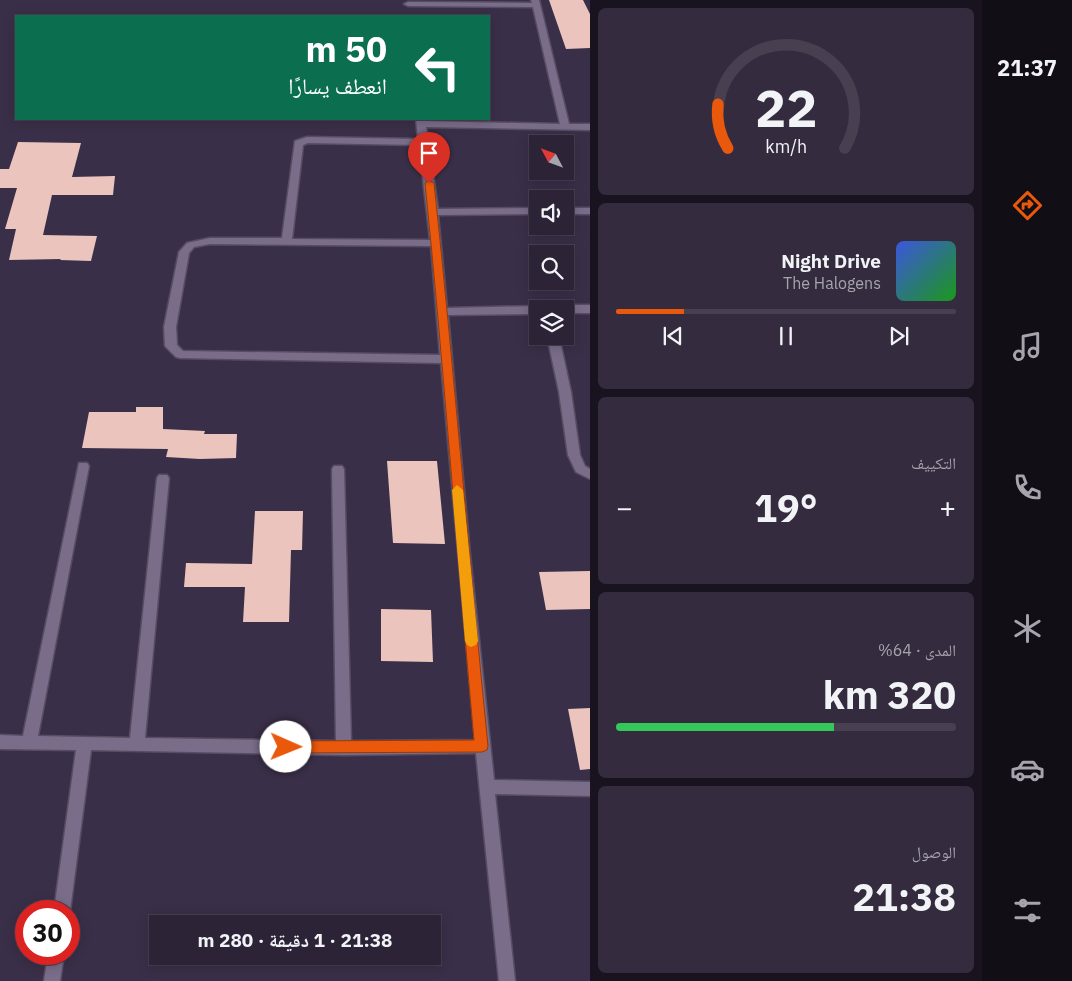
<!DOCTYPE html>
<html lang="ar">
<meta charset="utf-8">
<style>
:root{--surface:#2c2336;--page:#342b3e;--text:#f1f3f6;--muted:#a6a4ad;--line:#484051;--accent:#ea580c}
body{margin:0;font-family:"IBM Plex Sans","Noto Naskh Arabic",sans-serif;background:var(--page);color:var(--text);direction:rtl;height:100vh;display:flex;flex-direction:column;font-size:19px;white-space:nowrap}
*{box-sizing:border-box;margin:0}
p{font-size:16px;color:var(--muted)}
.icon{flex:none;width:28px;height:28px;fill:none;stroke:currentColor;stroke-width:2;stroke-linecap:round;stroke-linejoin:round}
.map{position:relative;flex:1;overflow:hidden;direction:ltr}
.details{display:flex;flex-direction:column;gap:8px;padding:8px;background:#18131e;width:392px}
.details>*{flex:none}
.hud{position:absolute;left:15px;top:15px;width:475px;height:105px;border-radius:0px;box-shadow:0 2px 12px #0003,0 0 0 1px var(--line);direction:rtl;background:#0b6e4f;color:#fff;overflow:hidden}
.needle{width:32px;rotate:311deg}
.tools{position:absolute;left:529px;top:135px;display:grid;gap:10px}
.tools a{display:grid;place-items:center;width:45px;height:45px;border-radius:0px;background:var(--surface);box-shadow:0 2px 12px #0003,0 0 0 1px var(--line);font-size:25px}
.speed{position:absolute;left:15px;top:900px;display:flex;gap:10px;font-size:25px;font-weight:700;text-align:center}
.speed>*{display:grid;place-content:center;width:65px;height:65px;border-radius:50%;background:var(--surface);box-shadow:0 2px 12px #0003,0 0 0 1px var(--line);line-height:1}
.speed .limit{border:8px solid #d22;background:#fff;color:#111}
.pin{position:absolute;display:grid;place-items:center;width:42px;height:42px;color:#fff;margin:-51px -21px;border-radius:50% 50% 50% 0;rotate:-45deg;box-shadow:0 0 5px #0007}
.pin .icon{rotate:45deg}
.me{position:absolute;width:55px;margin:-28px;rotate:91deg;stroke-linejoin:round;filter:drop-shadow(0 0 4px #0008)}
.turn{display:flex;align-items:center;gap:18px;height:105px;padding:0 20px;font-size:22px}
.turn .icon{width:65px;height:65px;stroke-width:2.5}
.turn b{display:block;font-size:35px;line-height:42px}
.big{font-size:38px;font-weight:800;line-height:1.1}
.details .card{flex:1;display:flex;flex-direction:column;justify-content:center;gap:8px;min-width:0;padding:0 18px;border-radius:8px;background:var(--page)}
.details .dial{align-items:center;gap:0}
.dial svg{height:130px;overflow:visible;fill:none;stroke:var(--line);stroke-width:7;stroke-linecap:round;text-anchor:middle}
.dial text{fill:var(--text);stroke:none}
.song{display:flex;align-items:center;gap:15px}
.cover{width:60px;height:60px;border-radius:8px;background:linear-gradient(135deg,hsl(230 70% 55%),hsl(120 70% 35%))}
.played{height:5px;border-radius:2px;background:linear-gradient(90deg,var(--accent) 20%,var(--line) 20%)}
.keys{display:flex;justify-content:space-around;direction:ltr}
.heat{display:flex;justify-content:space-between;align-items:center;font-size:28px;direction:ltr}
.charge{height:8px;border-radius:4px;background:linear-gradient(90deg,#34c759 64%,var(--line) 0)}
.trip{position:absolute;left:149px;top:915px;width:292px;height:50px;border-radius:0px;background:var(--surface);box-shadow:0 2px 12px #0003,0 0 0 1px var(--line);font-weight:800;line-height:50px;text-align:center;direction:rtl}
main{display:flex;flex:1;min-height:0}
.tab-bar{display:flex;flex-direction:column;width:90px;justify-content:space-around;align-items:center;background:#120e16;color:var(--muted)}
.tab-bar .icon{width:35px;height:35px}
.tab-bar .on{color:var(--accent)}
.tab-bar b{font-size:22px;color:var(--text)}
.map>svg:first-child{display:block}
</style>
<main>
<nav class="tab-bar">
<b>21:37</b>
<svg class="icon on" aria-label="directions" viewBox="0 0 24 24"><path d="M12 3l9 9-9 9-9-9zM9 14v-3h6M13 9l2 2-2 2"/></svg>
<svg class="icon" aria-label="music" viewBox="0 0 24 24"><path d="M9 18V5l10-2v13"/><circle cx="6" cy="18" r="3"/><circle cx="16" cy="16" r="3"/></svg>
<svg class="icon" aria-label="phone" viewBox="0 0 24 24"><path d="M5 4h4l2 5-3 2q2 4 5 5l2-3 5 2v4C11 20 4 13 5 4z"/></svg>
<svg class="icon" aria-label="climate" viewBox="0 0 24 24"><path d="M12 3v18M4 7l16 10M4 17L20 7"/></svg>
<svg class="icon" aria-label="car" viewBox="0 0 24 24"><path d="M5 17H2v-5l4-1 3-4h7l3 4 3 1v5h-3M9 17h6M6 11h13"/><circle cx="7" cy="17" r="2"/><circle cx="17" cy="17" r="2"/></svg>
<svg class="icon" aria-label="filters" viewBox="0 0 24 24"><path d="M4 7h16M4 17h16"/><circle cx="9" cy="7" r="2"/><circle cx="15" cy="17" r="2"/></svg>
</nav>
<section class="details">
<div class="card dial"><svg viewBox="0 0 100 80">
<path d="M14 69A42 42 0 1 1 86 69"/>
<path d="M14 69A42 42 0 0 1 8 42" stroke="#ea580c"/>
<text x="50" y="56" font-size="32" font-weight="700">22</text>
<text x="50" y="72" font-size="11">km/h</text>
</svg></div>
<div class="card">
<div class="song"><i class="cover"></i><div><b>Night Drive</b><p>The Halogens</p></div></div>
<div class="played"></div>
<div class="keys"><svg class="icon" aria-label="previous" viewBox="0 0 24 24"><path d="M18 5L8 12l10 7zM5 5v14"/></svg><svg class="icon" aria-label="pause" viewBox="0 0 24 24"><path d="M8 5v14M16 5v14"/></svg><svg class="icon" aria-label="next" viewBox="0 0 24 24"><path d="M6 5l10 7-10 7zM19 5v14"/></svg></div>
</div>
<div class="card"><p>التكييف</p>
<div class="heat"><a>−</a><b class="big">19°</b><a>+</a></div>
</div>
<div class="card"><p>المدى · 64%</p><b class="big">320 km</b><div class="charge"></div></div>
<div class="card"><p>الوصول</p><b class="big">21:38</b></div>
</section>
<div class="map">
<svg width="590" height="981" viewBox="0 0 590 981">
<rect width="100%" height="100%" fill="#3a2f48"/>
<path fill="#ebc4bd" d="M549,0H583L590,14V48L566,49Z
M18,142L81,143L72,177L115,176L113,195H52L43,235L97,236L91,261L60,260L61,259L9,260L16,229H5L17,188H0V169H9Z
M136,407H163V429L205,431L204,434H237L236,458L200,459L166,457L168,449L82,448L89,412H136Z
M387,461H437L445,544L393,543Z
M255,511H303L302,550H291L289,622H243L245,587H184L186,563L252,564Z
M590,571V609L546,610L539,572Z
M381,609L431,610L433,662L381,661Z
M590,708V769L580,770L568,709Z"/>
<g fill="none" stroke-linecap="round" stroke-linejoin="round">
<defs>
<path id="minor" d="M531,0H539L569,124H590V130L426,127L438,209L538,208V214L438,215L447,308L538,306L543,309H538V314L448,315L470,555L494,780L590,782V796L495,794L515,981H499L476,753L344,755L91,750L70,911L69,914V911H54L76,750L0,749V735L23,736L79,463H87L89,466L38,736L130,738L157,478L159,475H167L169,478L145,738L336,741L332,469L334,466H342L344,469L351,741L475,740L441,363L180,358L176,357L165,346L164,327L179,252L187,243L210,238H282L295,141L307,137L418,139L416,119H424L425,121L560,124L533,7L408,6L404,4L408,2L532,3ZM308,143L419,145L430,240L292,239L303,145ZM210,244L431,246L440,355L183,351L177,345L176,327L189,253L194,247Z
M565,208H590V214H565Z
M565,305H590V313H565V309H560Z
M547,336H559L571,392L580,455L585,466L590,469V479L576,472L568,455L559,392Z
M48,954H64L60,981H44Z"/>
</defs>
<use href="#minor" stroke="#574d63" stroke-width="3"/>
<use href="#minor" fill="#7a6d8a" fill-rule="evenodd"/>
</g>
<path fill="#ea580c" stroke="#983908" d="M429,180L434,183C454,370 469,558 488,746L487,750L482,752L286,753L282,751L280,747L282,743L286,741L474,740C457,554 444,368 425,183Z"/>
<path fill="#f59e0b" d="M457,485L463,490L478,641L476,645L471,647L467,645L465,641L452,490Z"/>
</svg>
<div class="tools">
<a><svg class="needle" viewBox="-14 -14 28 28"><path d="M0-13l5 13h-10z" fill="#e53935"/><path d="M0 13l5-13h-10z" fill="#a6a4ad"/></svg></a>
<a><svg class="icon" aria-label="sound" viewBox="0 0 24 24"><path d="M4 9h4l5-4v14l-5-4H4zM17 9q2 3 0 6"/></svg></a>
<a><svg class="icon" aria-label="search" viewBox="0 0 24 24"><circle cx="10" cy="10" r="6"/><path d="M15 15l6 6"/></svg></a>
<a><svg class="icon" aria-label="layers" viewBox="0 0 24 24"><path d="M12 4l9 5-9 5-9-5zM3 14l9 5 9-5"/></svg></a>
</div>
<div class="speed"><div class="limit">30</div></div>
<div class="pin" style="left:429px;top:183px;background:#d93025"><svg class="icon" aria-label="arrive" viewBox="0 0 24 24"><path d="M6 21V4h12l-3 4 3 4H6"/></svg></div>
<svg class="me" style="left:286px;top:747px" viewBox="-20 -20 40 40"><circle r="19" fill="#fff"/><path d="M0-13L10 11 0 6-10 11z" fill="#ea580c"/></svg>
<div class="trip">21:38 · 1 دقيقة · 280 m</div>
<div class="hud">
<div class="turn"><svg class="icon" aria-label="left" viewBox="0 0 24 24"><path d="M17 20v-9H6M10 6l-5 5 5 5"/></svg><div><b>50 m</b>انعطف يسارًا</div></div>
</div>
</div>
</main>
